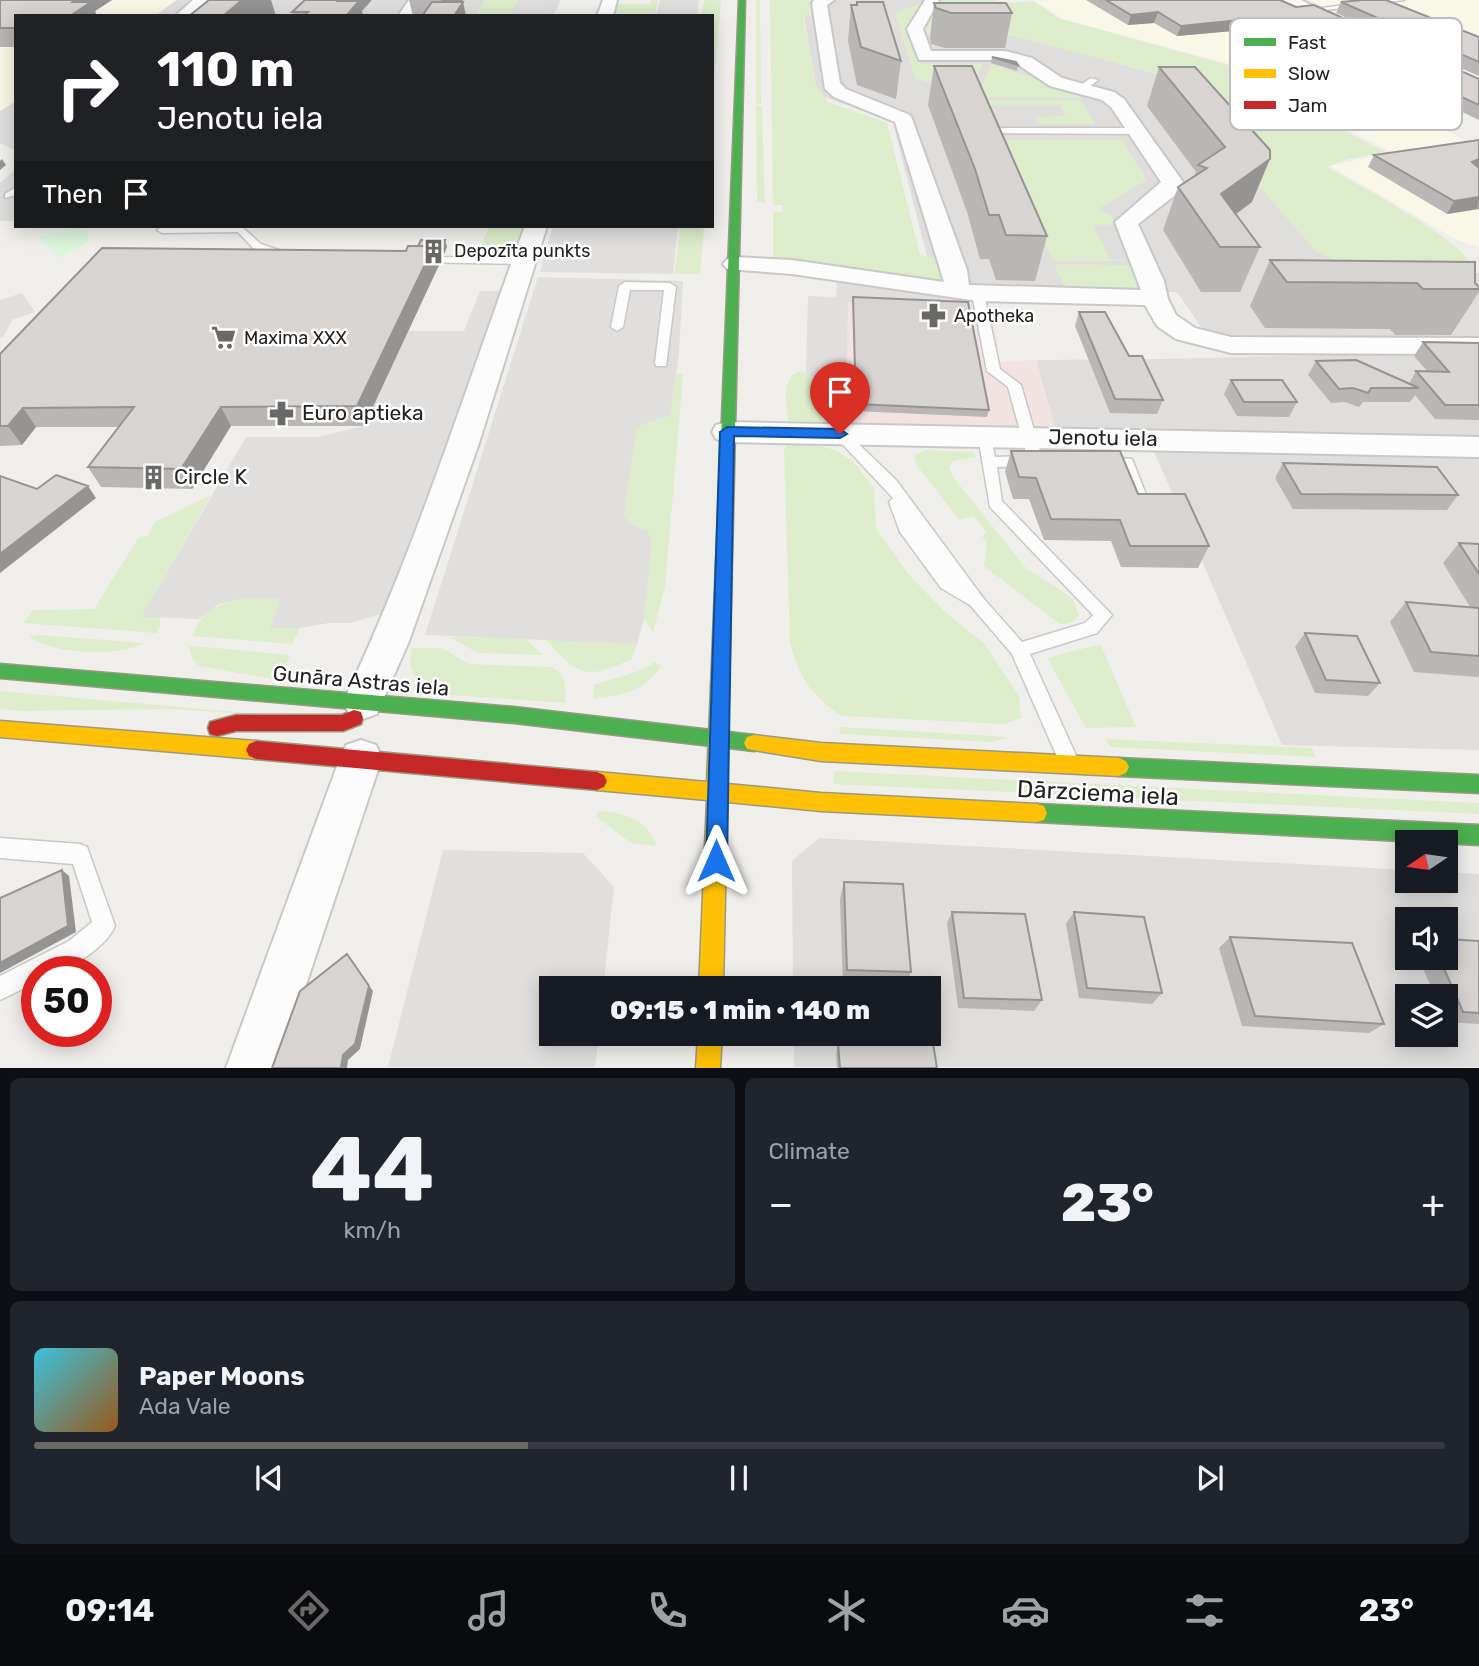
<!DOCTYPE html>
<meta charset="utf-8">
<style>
:root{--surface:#171b24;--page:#20242c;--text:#f1f3f6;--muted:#9ea1a6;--line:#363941;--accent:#6a6968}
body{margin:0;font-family:Rubik,sans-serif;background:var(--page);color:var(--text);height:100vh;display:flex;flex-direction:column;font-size:26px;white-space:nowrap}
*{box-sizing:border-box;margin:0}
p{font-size:23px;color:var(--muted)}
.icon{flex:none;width:38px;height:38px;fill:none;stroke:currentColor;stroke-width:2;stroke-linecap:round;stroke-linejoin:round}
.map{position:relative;height:1068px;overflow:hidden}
.details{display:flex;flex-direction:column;gap:10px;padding:10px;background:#0d0f14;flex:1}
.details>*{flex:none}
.top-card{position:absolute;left:14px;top:14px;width:700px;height:214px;border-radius:0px;box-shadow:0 4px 18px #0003;background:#202124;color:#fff;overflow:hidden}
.needle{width:46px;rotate:257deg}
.buttons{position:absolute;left:1395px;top:830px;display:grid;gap:14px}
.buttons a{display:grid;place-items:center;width:63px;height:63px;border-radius:0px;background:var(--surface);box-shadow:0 4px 18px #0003;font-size:35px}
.speed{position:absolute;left:21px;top:956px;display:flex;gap:14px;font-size:35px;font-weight:700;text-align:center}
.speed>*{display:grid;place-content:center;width:91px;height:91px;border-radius:50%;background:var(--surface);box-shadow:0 4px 18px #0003;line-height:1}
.speed .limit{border:10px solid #d22;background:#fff;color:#111}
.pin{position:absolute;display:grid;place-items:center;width:60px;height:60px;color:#fff;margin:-72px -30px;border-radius:50% 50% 50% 0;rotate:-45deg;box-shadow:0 0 7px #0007}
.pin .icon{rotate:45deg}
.me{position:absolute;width:77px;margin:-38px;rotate:0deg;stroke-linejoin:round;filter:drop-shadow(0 0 5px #0008)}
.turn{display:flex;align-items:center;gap:24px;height:147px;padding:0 28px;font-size:32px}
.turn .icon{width:91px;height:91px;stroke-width:2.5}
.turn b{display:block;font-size:49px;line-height:60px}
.then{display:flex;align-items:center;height:66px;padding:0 28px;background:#0003;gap:14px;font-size:26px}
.big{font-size:52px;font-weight:800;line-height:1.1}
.details .widget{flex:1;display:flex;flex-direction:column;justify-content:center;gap:10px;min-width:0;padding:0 24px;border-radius:10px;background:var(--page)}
.details .dial{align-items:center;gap:0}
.dial b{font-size:91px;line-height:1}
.song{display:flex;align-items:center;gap:21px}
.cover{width:84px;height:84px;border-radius:10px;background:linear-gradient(135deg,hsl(190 70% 55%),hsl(30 70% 35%))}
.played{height:7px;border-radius:4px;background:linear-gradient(90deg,var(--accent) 35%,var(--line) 35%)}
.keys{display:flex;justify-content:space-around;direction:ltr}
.heat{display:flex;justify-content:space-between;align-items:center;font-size:38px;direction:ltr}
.details .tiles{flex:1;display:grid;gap:10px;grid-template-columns:1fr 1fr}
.widget:last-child{grid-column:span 2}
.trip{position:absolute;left:539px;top:976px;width:402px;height:70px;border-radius:0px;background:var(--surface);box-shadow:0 4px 18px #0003;font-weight:800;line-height:70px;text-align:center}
.dock{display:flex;height:112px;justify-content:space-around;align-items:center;background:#090b0e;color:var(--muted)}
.dock .icon{width:49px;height:49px}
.dock .on{color:var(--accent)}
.dock b{font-size:32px;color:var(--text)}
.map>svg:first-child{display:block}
</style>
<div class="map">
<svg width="1479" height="1068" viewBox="0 0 1479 1068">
<rect width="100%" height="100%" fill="#f0eeeb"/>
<path fill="#dfdedc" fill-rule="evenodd" d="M176,0H561L553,16H155Z
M801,0H934L972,23L1182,81L1357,274L1479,273V339L1233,337L1203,330L1177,292L974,289L933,280L893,123L817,94Z
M16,101V151L0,143V111Z
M16,169V221H0V183Z
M1479,351V750L1282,745L1146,433L1055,428L1036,360L1163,359Z
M819,838L1407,870V880H1446V872L1479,874V1067H794V1034H929V989H793L792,861ZM1407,919H1446V957H1407ZM1407,996H1446V1034H1407Z"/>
<path fill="#f1e3e1" d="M835,266L965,282L990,303L1000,362L1036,360L1055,428L830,422L831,419L821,413L808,296L837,297Z"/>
<path fill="#f8f7e8" d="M0,0H176L155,16H16V101L0,111Z
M1053,0H1199L1479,148V247L1457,240L1330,166L1392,152L1302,107L1328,104L1263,73L1063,19L1035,1Z
M1310,0H1479V36L1460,29L1387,35Z"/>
<path fill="#ddeccb" d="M485,0H518L511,13L521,15L475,16Z
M651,0H658L655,16H613L617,4H650Z
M704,0H721L712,105V16H702Z
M756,0H760L761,104H756Z
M770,0H814L815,13L803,16L815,84L828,102L887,123L920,255L939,258L944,277L940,281L773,260V212H783L782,205H773Z
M939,0H993L1008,3L1033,1L1058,18L1235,67L1317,101L1300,108L1385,152L1345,160L1327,167C1357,185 1467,241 1474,270L1361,271L1316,252L1163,75L1004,34L922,35L925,21Z
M928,1L909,31L920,64H983L967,95L915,78L895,13Z
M991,64L1076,91L1080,98L977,97Z
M980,100H1081L1095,124H1040L1034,117L1066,116L1059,105H982Z
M756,106H762L765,204L757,201Z
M998,140H1122L1147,180L1098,209L1113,216L1112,225H1093L1110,259L1127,261H1053Z
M489,226H524L519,241L498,252L493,247H481Z
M680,226H704L700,274H675Z
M1054,264L1129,265L1145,290L1065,288Z
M800,371L810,374L819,383L821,413L831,420L830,422L788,421C787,403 780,378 800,371Z
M676,373L683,374L665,587L653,632L644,619L652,542L642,528L628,521L624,515L637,427L670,415Z
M789,444H812L835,450L853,461L874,488L876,528L909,575L947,614L984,643L1019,696L1021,718L1004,724L842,716C811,695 799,678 790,642L784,449Z
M924,450L974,452L976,457L953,461L949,467L954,478L1026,568L1072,598L1079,615C1073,623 1070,624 1060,624L984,566L987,543L982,536L987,533L974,516L959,520L916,464L914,456Z
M211,495L142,616L159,617L161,625L156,633L23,623L33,610L94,609L139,537L148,536L155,522Z
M244,598L280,599L269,627L300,628L292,644L192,636C203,609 217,605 244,598Z
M40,635L145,643C121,657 50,655 29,636Z
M449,637L525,638L542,655L478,653Z
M545,639L637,644L632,659C585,680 580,677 545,639Z
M1100,644L1103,650L1136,727L1086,728L1047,658Z
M194,646L290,655L279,680L199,666L192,659L189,647Z
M412,648H442L469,664L551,667C567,674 566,687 565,703L437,694C416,683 406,672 412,648Z
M655,662L661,666C644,693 624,694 593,699L594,685L642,670Z
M0,691L270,715L169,709L22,711L0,709Z
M839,727L1011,737L992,742L840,734Z
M1106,739L1312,748L1315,757L1110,747Z
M834,771L1479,803V814L833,784Z
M602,811C628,814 647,819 657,846L631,843L596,817L597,813Z"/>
<path fill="#daf5da" d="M79,226H86L89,241L59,258L39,237Z"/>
<path fill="#e0dfde" d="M518,0H551L543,16L511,13Z
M660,0H699L697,16H656Z
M553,226H678L673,274L540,272Z
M538,277L683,281L679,354L670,415L637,427L624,515L628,521L649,533L652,542L644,619L637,644L425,635Z
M837,281L947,291L940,305L848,302L846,379L819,383L806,372L808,296L836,298Z
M480,291H502L385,613L350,623H329L300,628H269L280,599L244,598L219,604L199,619L141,617L246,437H317L364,426L408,331H464Z
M22,293L35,312L12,320L4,336L0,338V300Z
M443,850L583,853L614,887L603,989H551V1034H599L595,1067H388Z"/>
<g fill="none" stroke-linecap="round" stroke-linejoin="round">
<defs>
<path id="lane" d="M1382,0H1404L1311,12L1307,10Z
M1091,78L1098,80L1084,91H1078V87Z
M991,128H1137L1142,131L1137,134L988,133V129Z
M16,187V195L5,198V194Z
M241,226L261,244L293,255L287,258L253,248L238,232L162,233L157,230L162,227Z
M418,257L524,258L530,261L524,264L414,262V258Z
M625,282L670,283L676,287L666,366H656L655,363L664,290H630L623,327L617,331L611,327L619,286Z
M978,290L984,294L1000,369L1021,385L1043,461L1036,466L997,467L1002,501L1112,615L1097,633L1030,654L1079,762L1076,768L1069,771L1062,768L1012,654L970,605L941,588L900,532L889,502L893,498L833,434L835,431H845L896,480L984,599L1022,642L1085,623L1093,615L990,507L978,436L980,433H990L995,457L1027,456L1008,387L987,371L972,294Z
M1105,457L1132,459L1151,507L1148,511H1138L1121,467L1100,465L1098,462L1100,459Z
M0,838L80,844L87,847L115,926C107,945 79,964 59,970C52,972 44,971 37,971V982L0,1000V976L69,941L92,922L73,864L0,858Z"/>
<path id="street" d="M193,0H209L192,16H175Z
M409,0H424L413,16H398Z
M603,0H617L613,16H597Z
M814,0H834L827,5L840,83L846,89L910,115L912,119L967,270L969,285L1141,290L1115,222L1161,182L1111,107L1102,100L1050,86L1020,66L999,60H919L907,29L925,0H939L923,29L931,51H1005L1032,58L1062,78L1114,92L1124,99L1183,182L1174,196L1138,224L1164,281L1168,299L1176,315L1195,328L1231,337L1479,338V354L1231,353L1176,339L1157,326L1145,305L978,301L792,274L727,269L723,264L727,259L735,257L792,260L944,282L895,122L834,97L825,89L812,3Z
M1282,0H1301L1351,25L1349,28H1337Z
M525,226H547L479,443L409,641L377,714L363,719L349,714L343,702C417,548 466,385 525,226Z
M727,422L1479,437V457L727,442L716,439L712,432L716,425Z
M361,740L376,745L382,758L278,1068H226L340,758L346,745Z"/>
<path id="fast" d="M739,0H745L729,687L726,692L720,695L714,692L711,687Z
M0,664L514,707L754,735L761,737L764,743L761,749L754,751L514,723L0,678Z
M1119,758L1479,775V793L1119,776L1112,773L1109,767L1112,761Z
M1037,804L1479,825V845L1037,822L1030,820L1027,813L1030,806Z"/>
<path id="slow" d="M720,679L726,682L729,687L727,784L821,793L1037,804L1044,806L1047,813L1044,820L1037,822L821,811L727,802L723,989H699L707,800L597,790L590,787L587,781L590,775L597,772L707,782L711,687L714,682Z
M0,721L256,741L263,744L266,750L263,756L256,759L0,737Z
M754,735L821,743L1119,758L1126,761L1129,767L1126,773L1119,776L821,761L747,749L744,743L747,737Z
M698,1034H722L720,1068H696Z"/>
<path id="jam" d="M354,710L361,712L363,718L361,724L343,731H236L217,736L210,734L208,728L210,722L236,715H342Z
M256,741L597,772L604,775L607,781L604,787L597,790L256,759L249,756L246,750L249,744Z"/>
</defs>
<use href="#lane" stroke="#c9c8c7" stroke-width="3"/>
<use href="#street" stroke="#c9c8c7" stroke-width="4"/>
<use href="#fast" stroke="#999a82" stroke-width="3"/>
<use href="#slow" stroke="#999a82" stroke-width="3"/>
<use href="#jam" stroke="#999a82" stroke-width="3"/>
<use href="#lane" fill="#fdfcfc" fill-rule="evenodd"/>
<use href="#street" fill="#fdfcfc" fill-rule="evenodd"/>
<use href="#fast" fill="#4caf50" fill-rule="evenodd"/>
<use href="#slow" fill="#ffc107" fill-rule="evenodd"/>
<use href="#jam" fill="#c62828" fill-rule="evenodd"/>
</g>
<path fill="#b9b6b5" d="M0,0H112L95,11L97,16H16V47H0Z
M409,0H463L462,2H463L466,16H413Z
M1086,0H1280L1479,79V120L1360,63L1328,67L1255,29L1177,36L1154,23L1128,25Z
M857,2L901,61L896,99L857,85L848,41L851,5H856Z
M1341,2L1479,37V76L1336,13Z
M934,3L1012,13L1005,48H945L931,44L930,38Z
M362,11L363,16H293L292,12Z
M992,57L1018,65L1017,71L991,63Z
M934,66L1047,236L1035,281L996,280L989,259H980L967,212L928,105Z
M1159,67H1195L1252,202L1236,214L1260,247L1240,292H1201L1163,230L1178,187L1194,176L1196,172L1147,106Z
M1479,140V209L1447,214L1368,167L1374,155Z
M445,240L447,247L444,254L436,253L439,265L364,426H231L192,489L101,487L88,467L118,427H36L22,445L0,446V354L406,251L418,246Z
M1270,260L1475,283L1479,287V292L1451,335H1395L1390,329L1265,328L1250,306Z
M853,297L989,410L987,417L855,411Z
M1079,312L1129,356L1163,400L1157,414L1110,413L1075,326Z
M1423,342L1479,343V420L1435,419L1415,395L1410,402H1363L1359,407L1345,402L1331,403L1308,375L1316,361L1409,384L1416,371H1427L1414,356Z
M1231,380L1297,402L1289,417L1237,416L1224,394Z
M1011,451L1138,494L1209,546L1198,568L1121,567L1111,541L1044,540L1029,499H1013L1005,472Z
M1283,463L1458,495L1447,510L1293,509L1275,478Z
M1459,543L1479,544V676L1478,677L1414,672L1390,622L1406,602L1470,607L1443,563Z
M1305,633L1380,683L1368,696L1315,693L1295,647Z
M844,882L911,972L905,988L843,986L840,899Z
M952,912L1042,1000L1034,1011L958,1008L947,923Z
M1074,912L1162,993L1152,1004L1079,998L1066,924Z
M1230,937L1384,1024L1369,1033L1242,1026L1219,948Z
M1479,941V1024L1446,1022V996H1435L1418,957H1446Z
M838,1044L937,1068H837L836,1054Z"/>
<path fill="#969493" d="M76,0H112L95,11L97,16H70L73,2Z
M242,0H271L276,16H223Z
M339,0H372L362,11L363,16H342Z
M441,0H463L452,16H444Z
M463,2L466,16H454Z
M1158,12L1154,23L1128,25L1131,15Z
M1259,18L1255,29L1177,36L1181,26Z
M1365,52L1360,63L1328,67L1333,56Z
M2,159L6,165L0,170V161Z
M1270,159L1252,202L1210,233L1221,194Z
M1479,159V169L1472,162Z
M1479,197L1478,209L1447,214L1454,201Z
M445,240L447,247L444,254L442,247Z
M434,246L439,265L364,426L357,406Z
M221,407L231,426L192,489L181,469Z
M23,408L36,427L22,445L8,426Z
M88,486L96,498L0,573V554Z
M62,870L69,876L76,932L0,973V963Z
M347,954L373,991L360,1049L348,1060L347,1068H341L343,1055Z"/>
<path fill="#d7d4d2" stroke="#969493" stroke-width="2" d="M0,0H76L73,2H91L70,16H16V28H0Z
M209,0H242L223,16H189Z
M305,0H339L338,1H359L346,16H304L308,12H292Z
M1106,0H1280L1296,7L1314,5L1479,79V105L1365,52L1333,56L1259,18L1181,26L1158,12L1131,15Z
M1362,0H1386L1479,37V62L1341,2Z
M432,2H463L454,16H422Z
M857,2H883L901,61L861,47L851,5H857Z
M934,3H1006L1012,13H951L936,8Z
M992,57L1016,62L1018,65Z
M934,66H972L1047,236L1006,235L999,215H989L975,169Z
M1159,67H1195L1270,150V159L1221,194L1260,247H1220L1178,187L1207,168L1198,165L1225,147Z
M1479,140V159L1472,162L1479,168V197L1454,201L1374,155Z
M421,240H445L442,247L418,246Z
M408,246H434L357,406L221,407L181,469L88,467L134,407L23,408L8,426H0V354L102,248L406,251Z
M1270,260L1475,262V283L1479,287V289H1423L1417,283L1287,282Z
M853,297L968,302L989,410L856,404Z
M1079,312H1105L1129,356H1142L1163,400L1115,399Z
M1423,342L1479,343V405H1445L1416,371L1449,372Z
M1356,360L1419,388H1371L1368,393L1353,388L1339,389L1316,361Z
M1231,380H1282L1297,402H1244Z
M1011,451H1120L1138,494H1185L1209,546H1130L1120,520L1051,519L1036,478L1019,477Z
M1283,463L1437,467L1458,495L1301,494Z
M56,475L88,486L0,554V476L37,489Z
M1459,543L1479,544V574Z
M1406,602L1479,608V656L1431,652Z
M1305,633L1357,636L1380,683L1326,680Z
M62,870L68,926L0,963V898Z
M844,882L903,884L911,972L847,970Z
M952,912L1025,914L1042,1000L964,998Z
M1074,912L1144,917L1162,993L1087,988Z
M1230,937L1352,943L1384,1024L1255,1016Z
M1446,939L1479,941V1013L1463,1012L1439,957H1446Z
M347,954L369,986L355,1044L343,1055L341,1068H272L300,991Z
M933,1043L937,1068H840L838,1044Z"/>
<path fill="#1a73e8" stroke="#114b97" stroke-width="2" d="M727,427L840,429L847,434L840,438L734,436L727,861L724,868L716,871L709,868L706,861L720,432Z"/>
<defs>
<symbol id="building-bare" viewBox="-9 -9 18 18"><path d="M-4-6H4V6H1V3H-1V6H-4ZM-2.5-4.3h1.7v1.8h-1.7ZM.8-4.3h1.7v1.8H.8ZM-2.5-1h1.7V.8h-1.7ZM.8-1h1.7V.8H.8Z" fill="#6a6968" stroke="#fff" stroke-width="2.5" paint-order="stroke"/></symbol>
<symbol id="pharmacy-bare" viewBox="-9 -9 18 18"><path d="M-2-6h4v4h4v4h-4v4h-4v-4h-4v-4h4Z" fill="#6a6968" stroke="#fff" stroke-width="2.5" paint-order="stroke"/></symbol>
<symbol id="supermarket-bare" viewBox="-9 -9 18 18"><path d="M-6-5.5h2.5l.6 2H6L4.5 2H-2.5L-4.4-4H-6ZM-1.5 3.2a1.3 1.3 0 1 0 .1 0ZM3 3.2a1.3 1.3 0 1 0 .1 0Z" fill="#6a6968" stroke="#fff" stroke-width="2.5" paint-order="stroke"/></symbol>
</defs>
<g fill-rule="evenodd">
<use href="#building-bare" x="416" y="234" width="35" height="35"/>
<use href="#pharmacy-bare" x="916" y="298" width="35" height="35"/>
<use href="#supermarket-bare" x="206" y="320" width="35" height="35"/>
<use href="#pharmacy-bare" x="264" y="396" width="35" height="35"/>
<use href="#building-bare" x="136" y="460" width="35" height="35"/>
</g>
<g text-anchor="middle" stroke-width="5" stroke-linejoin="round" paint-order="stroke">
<g font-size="18" fill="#222" stroke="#fff" text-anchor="start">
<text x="454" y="257">Depozīta punkts</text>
<text x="954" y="322">Apotheka</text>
<text x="244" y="344">Maxima XXX</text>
</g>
<g font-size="21" fill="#222" stroke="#fff" text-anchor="start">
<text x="302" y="420">Euro aptieka</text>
<text x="174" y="484">Circle K</text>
</g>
<g font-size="21" fill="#222" stroke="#fff">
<text transform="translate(1103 438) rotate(1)" y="7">Jenotu iela</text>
<text transform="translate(361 681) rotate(5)" y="7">Gunāra Astras iela</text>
</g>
<g font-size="24" fill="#222" stroke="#fff">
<text transform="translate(1098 793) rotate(3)" y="8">Dārzciema iela</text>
</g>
</g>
<rect x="1230" y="18" width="232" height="112" rx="10" fill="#fff" stroke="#bdbdbd" stroke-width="2"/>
<rect x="1244" y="38" width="32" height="8" fill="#4caf50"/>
<rect x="1244" y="69" width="32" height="9" fill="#ffc107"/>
<rect x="1244" y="101" width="32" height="8" fill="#c62828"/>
<g font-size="19" fill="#222">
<text x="1288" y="49">Fast</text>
<text x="1288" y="80">Slow</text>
<text x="1288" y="112">Jam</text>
</g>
</svg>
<div class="buttons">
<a><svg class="needle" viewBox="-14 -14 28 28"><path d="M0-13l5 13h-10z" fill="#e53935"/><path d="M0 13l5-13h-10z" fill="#9ea1a6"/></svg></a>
<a><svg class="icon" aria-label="sound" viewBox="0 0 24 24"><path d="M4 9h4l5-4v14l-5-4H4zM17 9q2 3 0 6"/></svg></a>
<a><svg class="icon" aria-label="layers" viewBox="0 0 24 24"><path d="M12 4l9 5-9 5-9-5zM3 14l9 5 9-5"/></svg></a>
</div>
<div class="speed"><div class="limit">50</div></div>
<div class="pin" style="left:840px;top:434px;background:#d93025"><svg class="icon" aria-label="arrive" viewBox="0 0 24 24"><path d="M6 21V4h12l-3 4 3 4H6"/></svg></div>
<svg class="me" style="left:716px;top:861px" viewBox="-20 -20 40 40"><path d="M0-17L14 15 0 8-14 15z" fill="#1a73e8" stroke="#fff" stroke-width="4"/></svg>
<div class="trip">09:15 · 1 min · 140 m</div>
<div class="top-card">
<div class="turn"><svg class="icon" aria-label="right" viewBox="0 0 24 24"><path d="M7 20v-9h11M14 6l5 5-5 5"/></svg><div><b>110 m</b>Jenotu iela</div></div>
<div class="then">Then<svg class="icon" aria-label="arrive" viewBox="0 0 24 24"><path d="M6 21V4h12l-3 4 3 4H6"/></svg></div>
</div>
</div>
<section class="details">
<div class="tiles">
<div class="widget dial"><b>44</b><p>km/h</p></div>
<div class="widget"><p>Climate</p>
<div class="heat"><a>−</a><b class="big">23°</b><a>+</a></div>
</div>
<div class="widget">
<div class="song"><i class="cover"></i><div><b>Paper Moons</b><p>Ada Vale</p></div></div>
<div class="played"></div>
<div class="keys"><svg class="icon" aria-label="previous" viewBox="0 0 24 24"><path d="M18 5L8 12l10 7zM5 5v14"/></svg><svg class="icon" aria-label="pause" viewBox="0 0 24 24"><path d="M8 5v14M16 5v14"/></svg><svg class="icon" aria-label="next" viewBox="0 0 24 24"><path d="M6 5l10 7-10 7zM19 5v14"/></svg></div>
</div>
</div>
</section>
<nav class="dock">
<b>09:14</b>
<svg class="icon on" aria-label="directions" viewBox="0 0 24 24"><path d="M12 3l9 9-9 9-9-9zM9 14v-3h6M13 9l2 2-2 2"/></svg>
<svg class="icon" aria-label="music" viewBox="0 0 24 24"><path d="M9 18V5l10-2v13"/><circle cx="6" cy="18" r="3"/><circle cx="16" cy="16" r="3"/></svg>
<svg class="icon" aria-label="phone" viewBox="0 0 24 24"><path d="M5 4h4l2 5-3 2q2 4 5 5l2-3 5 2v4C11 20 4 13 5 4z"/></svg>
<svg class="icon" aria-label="climate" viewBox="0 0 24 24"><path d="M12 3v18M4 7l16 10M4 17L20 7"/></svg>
<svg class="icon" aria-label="car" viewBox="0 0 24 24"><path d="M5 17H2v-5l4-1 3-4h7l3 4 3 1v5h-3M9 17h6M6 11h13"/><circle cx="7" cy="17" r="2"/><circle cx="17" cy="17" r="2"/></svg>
<svg class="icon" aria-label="filters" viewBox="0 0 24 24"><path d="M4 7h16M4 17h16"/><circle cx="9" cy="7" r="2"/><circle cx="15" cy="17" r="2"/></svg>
<b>23°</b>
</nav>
